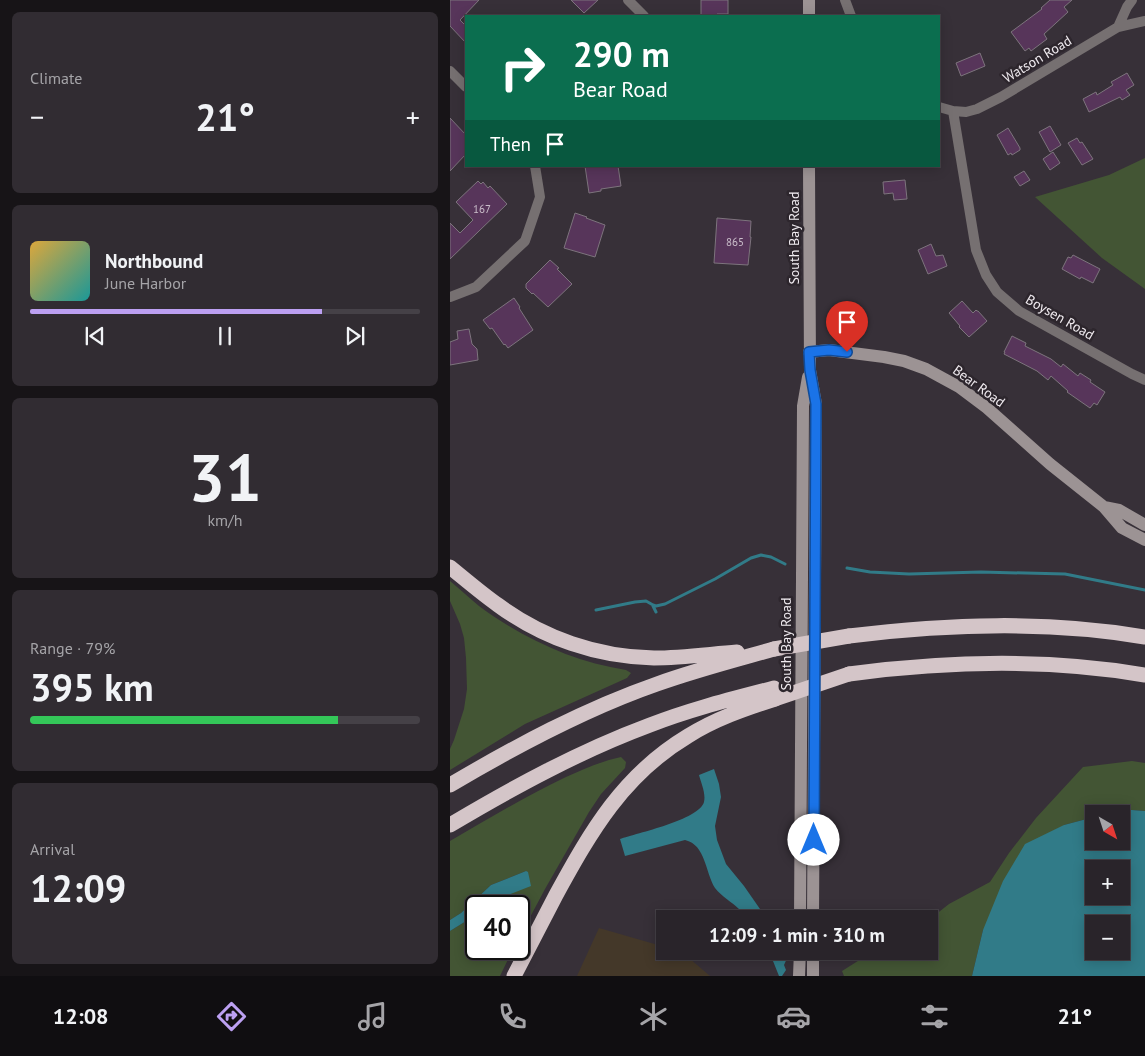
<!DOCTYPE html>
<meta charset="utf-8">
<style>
:root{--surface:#29242a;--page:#312c32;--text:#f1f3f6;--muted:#a5a4a8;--line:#454147;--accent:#bca0f2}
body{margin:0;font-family:"PT Sans",sans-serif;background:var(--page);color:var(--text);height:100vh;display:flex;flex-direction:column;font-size:19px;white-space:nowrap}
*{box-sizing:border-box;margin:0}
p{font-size:16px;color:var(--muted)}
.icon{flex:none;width:28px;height:28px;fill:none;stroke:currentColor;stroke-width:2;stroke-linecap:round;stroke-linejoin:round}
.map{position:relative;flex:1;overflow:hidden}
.sheet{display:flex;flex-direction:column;gap:12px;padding:12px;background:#171417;width:450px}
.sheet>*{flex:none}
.banner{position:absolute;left:15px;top:15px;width:475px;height:152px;border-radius:0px;box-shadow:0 2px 12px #0003,0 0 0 1px var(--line);background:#0b6e4f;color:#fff;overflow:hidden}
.needle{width:32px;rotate:141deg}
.controls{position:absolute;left:635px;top:805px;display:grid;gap:10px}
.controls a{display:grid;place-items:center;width:45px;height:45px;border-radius:0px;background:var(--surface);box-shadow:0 2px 12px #0003,0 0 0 1px var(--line);font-size:25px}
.speed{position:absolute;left:15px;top:895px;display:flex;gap:10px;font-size:25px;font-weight:700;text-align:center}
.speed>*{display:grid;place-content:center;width:65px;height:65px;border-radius:50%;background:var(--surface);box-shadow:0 2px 12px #0003,0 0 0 1px var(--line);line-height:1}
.speed .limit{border:2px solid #111;border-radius:8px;background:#fff;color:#111}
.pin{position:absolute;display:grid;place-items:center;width:42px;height:42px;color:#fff;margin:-51px -21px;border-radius:50% 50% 50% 0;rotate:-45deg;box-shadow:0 0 5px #0007}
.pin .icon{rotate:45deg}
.me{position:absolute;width:55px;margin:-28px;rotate:0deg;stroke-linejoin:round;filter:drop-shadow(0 0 4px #0008)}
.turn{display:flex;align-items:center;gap:18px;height:105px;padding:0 25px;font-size:22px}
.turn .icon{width:65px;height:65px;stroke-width:2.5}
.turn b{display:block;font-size:35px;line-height:42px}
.then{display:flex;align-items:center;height:48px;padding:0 25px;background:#0003;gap:10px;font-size:19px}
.big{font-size:38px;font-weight:600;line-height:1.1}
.sheet .tile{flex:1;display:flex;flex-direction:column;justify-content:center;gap:8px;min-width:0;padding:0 18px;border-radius:8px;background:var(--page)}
.sheet .dial{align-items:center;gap:0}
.dial b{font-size:65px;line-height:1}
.song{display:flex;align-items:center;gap:15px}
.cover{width:60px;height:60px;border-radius:8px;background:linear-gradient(135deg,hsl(40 70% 55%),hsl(180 70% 35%))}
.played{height:5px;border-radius:2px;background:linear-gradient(90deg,var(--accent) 75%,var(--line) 75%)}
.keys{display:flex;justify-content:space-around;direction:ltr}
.heat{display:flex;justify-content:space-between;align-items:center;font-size:28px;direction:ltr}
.charge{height:8px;border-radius:4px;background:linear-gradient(90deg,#34c759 79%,var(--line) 0)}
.trip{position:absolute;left:206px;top:910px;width:282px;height:50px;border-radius:0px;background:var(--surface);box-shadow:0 2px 12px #0003,0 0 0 1px var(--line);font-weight:600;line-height:50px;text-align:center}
.tab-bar{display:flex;height:80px;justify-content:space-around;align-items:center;background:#100e11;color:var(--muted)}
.tab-bar .icon{width:35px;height:35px}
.tab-bar .active{color:var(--accent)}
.tab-bar b{font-size:22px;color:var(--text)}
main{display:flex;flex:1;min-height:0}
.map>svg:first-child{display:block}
</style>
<main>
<section class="sheet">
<div class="tile"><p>Climate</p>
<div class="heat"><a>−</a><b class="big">21°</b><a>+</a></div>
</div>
<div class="tile">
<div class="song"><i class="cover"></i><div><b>Northbound</b><p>June Harbor</p></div></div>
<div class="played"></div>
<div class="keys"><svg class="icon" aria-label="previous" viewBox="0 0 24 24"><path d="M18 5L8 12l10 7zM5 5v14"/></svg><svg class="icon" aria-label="pause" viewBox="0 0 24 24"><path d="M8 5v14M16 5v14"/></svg><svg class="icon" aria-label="next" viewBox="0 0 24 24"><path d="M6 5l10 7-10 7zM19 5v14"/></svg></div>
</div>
<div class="tile dial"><b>31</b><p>km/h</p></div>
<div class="tile"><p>Range · 79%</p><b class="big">395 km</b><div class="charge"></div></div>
<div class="tile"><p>Arrival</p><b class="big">12:09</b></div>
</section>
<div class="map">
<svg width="695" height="976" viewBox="0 0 695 976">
<rect width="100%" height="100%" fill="#373038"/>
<path fill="#443829" d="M149,928L215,947V951H229L233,953L260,976H127Z"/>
<path fill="#435534" d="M695,158V289L652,258L585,197L659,175Z
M0,581C10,589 19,598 29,606C72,638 123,662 176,670L181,673L177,678L75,724L0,770V749L4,740L14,709L17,689L16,658L14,638L10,624L0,601Z
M171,757L176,762L175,768L151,794L139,812L95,889L69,938V906H39L58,895L76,871L41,885L11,913L0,920V841C38,819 76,796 116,777C134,769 152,761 171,757Z
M682,761L695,763V811L669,809L653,814H644V817L614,825L533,930L522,976H394L392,971L411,959L432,951H480V919L499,904L540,882L559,853L586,818L633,767Z
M26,915V949H63L50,976H0V931Z"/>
<path fill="#317b88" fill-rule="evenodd" d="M264,769L269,784L271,797L265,826L267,840L276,864L294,886L317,919H296C294,916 291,912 289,909C282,902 272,897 265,888C255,872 256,845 235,840L175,856L170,839C187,833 249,820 254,802C256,793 251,783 249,775Z
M669,809L695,811V976H522L533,930L553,881L575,844L614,825L644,817V841H671V814H653ZM644,869H671V896H644ZM644,924H671V951H644Z
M76,871L78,872L81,886L58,895L39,906H26V915L0,931V920L11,913L41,885Z
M319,951H338L339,954L334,965L336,970L332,976H329Z"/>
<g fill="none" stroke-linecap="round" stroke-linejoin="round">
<path stroke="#317b88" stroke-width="3" d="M397,568L420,572L459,574L531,572L615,574L695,590
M203,606L206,612
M146,610L185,602L196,601L203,605L206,606L215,604L265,579L301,558L311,555L321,557L335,564"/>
</g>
<path fill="#57355a" stroke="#7d747d" d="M0,0H29L10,20L16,26V43L0,26Z
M121,0H148L134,13Z
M251,0H278V14H267V16H251Z
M600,0H622L614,7L618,12L594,34L597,39L581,51L579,48L575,51L561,32L592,9L591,8Z
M530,53L535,66L511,76L506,63Z
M677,73L684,85L676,90L680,95L672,100L670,97L639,112L633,99L646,92L647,95L663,85L661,82Z
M0,118L16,135V154L0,171Z
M600,126L611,145L600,152L589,132Z
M558,128L570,148V150L562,155L561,153L558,155L547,135Z
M627,138L630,143L632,142L643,159L632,165L618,143Z
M603,152L610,163L600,170L593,159Z
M135,166H168L171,186L151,189V191L139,193Z
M574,171L580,180L570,186L564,177Z
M455,180L457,199L444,200L443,193L434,194L433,182Z
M28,181L31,184L33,182L38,188L40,186L57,204L0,259V223L10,233L23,220L6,202Z
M125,213L137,217L136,218L155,225L145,257L114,248Z
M267,218L301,221L300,237H301L298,265L264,263Z
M481,244L486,256L493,255L497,266L478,274L468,250Z
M623,255L650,269L643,283L631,277L630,279L612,269L618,257L621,258Z
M100,260L109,268L107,269L122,284L98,307L83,293L82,294L76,288V284Z
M64,298L70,307L69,308L83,330L58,348L55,344L54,345L42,328L40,329L33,320Z
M512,301L523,313L526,310L527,311H528L537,321L519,337L509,327L510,326L499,313Z
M19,329L22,344L27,349L28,360L0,365V342L8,339L7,331Z
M562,336L576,343L575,346L601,359L611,367L613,364L628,376L630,373L641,380L640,382L655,392L647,405L644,403L640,408L617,392L618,391L601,376L598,380L587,371L554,354L555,352H554Z"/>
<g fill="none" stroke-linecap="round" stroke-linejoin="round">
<path stroke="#767071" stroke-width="10" d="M178,0L194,16
M395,0L401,16
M668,27L695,21
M0,71L16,87
M489,107L503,111L516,112L527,109L551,97L668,27L677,7L682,0
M503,111L526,250L536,275L547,292L569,311L682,374L695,380
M0,297L26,287L75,241L90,197L85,166"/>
<path stroke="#9c9394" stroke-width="12" d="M359,0V16
M359,166L360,370L366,404L363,919
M359,352L379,350L434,357L454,361L476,369L509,387L537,408L600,464L654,507L672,528L695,540
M654,507L669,510L695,525
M350,919L353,406L358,377
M349,976L350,951
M363,976V951"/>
<path stroke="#d4c5c8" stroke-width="15" d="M0,567C16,580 31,593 48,605C93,638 147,657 204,658C232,658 260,654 287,652
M399,636C497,624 597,620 695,637
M399,674C497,661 597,658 695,675
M0,785C66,746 135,709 207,684C246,670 285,660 324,649
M0,825C64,787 130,751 200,725C241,709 282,699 324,688
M64,976C78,949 92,922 106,895C141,831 173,775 238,736C265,719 294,709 325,699"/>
<path stroke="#d4c5c8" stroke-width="15" d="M324,649L399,636
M325,699L399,674"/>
</g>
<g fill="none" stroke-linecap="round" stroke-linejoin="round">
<defs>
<path id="route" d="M364,840L366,404L360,370L359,352L379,350L397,352"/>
</defs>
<use href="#route" stroke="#114b97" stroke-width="12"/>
<use href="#route" stroke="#1a73e8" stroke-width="9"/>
</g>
<g text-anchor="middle" stroke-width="5" stroke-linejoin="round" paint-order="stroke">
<g font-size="11" fill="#cabeca">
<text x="32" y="213">167</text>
<text x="285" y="246">865</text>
</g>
<g font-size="14" fill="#f0ebf0" stroke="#2d262d">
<text transform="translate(587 59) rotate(-31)" y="5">Watson Road</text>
<text transform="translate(344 238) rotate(-90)" y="5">South Bay Road</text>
<text transform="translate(610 317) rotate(30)" y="5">Boysen Road</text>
<text transform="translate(529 386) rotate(36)" y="5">Bear Road</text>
<text transform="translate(336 644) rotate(-90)" y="5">South Bay Road</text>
</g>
</g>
</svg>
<div class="controls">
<a><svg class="needle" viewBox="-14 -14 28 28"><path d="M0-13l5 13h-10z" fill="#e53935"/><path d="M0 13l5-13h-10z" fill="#a5a4a8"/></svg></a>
<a>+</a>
<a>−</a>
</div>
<div class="speed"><div class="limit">40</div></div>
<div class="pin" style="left:397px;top:352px;background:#d93025"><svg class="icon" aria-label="arrive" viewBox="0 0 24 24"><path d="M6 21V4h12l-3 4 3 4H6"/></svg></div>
<svg class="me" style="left:364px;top:840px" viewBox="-20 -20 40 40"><circle r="19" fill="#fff"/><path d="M0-13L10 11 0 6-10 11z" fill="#1a73e8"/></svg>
<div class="trip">12:09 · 1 min · 310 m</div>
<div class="banner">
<div class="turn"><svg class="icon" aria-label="right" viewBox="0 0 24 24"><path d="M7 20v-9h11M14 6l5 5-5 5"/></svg><div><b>290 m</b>Bear Road</div></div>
<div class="then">Then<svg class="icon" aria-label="arrive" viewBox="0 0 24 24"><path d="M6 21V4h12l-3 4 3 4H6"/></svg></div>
</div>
</div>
</main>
<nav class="tab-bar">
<b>12:08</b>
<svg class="icon active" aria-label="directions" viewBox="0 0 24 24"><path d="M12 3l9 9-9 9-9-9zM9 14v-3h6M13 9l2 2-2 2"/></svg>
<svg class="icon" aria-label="music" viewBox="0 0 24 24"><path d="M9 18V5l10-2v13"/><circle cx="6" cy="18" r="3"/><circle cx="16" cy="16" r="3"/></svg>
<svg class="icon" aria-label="phone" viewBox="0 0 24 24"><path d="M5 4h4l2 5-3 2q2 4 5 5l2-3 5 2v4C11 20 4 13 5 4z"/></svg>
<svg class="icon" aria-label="climate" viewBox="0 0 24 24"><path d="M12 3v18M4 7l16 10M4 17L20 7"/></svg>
<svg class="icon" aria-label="car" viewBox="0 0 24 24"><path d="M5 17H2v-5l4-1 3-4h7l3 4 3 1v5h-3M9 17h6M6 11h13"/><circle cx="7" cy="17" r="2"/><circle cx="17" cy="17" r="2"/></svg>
<svg class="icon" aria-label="filters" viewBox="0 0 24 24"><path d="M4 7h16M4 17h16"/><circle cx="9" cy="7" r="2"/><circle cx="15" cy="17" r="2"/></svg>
<b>21°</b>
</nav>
